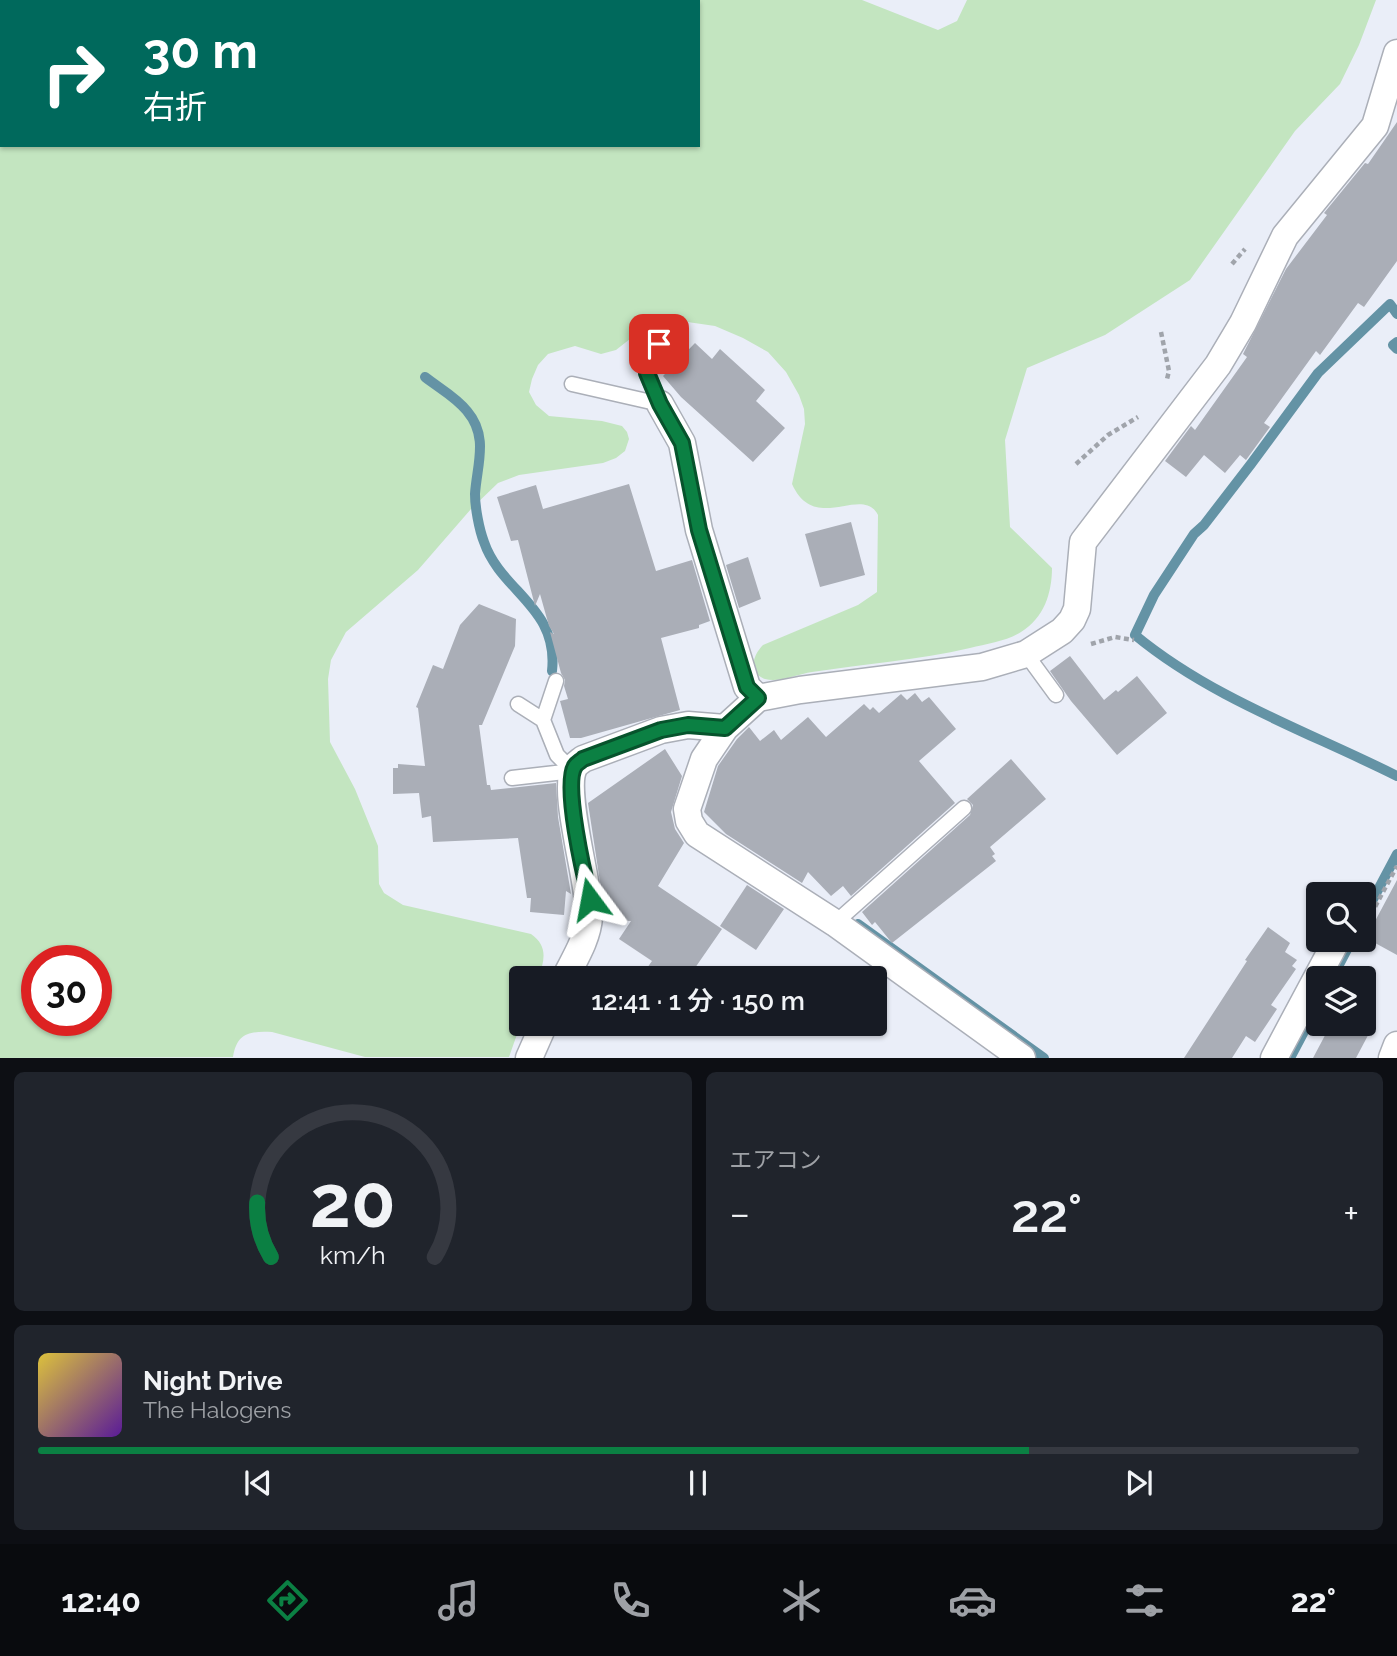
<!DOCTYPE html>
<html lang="ja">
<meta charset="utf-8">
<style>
:root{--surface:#171b24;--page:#20242c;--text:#f1f3f6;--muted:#9ea1a6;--line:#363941;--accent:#0b8043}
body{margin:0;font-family:Raleway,"Noto Sans JP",sans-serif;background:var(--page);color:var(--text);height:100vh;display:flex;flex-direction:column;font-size:26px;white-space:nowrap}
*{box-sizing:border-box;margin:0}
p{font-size:23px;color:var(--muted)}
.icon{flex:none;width:38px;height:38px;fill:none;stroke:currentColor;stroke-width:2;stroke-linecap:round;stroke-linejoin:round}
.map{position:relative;height:1058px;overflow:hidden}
.drawer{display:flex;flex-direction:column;gap:14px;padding:14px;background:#0d0f14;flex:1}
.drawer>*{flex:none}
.guide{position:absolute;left:0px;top:0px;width:700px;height:147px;box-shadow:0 2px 5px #0004;background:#00695c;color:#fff;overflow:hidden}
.buttons{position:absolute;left:1306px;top:882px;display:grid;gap:14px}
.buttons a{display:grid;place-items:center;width:70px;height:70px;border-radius:7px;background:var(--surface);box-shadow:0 2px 5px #0004;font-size:35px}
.speed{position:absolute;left:21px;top:945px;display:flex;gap:14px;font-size:35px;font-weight:700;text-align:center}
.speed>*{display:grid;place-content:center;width:91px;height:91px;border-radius:50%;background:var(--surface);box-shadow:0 2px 5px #0004;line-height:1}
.speed .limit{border:10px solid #d22;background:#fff;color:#111}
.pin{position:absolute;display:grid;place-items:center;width:60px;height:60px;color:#fff;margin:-30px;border-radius:14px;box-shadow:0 4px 10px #0006}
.me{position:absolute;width:77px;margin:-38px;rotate:347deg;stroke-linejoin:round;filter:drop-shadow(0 0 5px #0008)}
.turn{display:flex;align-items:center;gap:24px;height:147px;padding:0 28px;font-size:32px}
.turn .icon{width:91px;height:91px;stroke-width:2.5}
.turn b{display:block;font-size:49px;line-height:60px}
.big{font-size:52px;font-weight:600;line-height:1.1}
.drawer .tile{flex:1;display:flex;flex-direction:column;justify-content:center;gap:10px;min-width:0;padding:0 24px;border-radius:10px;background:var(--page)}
.drawer .dial{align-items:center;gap:0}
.dial svg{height:182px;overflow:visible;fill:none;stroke:var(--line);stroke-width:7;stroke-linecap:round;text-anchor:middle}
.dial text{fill:var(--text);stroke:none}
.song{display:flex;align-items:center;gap:21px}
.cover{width:84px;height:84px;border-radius:10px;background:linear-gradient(135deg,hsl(50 70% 55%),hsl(270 70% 35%))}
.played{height:7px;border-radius:4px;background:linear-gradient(90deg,var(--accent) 75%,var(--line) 75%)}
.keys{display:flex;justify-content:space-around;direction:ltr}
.heat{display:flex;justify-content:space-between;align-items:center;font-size:38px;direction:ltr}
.drawer .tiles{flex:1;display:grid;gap:14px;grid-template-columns:1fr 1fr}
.tile:last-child{grid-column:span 2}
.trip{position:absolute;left:509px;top:966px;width:378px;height:70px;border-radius:7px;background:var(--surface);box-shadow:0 2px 5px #0004;font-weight:600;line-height:70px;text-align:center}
.tab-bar{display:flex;height:112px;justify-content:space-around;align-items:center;background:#090b0e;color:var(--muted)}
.tab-bar .icon{width:49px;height:49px}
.tab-bar .on{color:var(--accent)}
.tab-bar b{font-size:32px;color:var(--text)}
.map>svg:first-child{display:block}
</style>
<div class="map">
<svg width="1397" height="1058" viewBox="0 0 1397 1058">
<rect width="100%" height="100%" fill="#eaeef8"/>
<path fill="#c3e5c0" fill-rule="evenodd" d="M0,0H862L938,30L957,21L967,0H1376L1359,45L1340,84L1295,131L1190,280L1105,335L1027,368L1005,440L1010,527L1052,568C1052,593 1044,618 1021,632C1007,641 987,644 970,648C918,660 865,664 812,672C798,674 779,683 765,679C747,673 753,655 763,645L858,605L877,592L878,515C862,484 815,535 792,484L805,424L804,409L799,395L786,372L768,352L743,338L715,326L667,319L649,324L616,350L601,354L575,346L558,351L548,354L538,365L532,379L529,392L536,405L549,416L602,421L622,426L627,432L629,439L625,451L616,458L603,463L519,475L498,483L471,509L418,570L346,632L331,660L328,679L330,742L355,789L378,846L379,884L384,893L403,905L531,934C548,946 545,960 538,978H522L521,1023L509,1057H365L272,1032C249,1031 237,1033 233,1057L0,1058ZM2,2H698V145H2ZM37,961H96V1020H37Z"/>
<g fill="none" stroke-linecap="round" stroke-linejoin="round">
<path stroke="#6493a5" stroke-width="10" d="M1397,314L1390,304L1318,373L1251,464L1204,525L1194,534L1154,595L1135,635C1211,698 1309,732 1397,776
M1397,342L1393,345L1397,349
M425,377C439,388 456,397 467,411C489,437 477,464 475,494C475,507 479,529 484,542C501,592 559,607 552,671
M1363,918L1397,854
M858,924L1044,1058
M1332,978L1352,940
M1290,1058L1318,1005"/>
</g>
<path fill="#aaaeb7" d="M1397,122V261L1364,307L1358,303L1320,355L1316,351L1311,358L1264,423L1270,427L1246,460L1240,455L1225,473L1204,455L1186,477L1165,461L1191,426L1195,430L1247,357L1243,354L1286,269L1327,215L1324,213L1365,163L1368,164Z
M695,343L712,359L720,349L765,390L756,401L785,428L753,462L681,397L663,376Z
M629,484L656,571L692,560L710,621L699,625V628L661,638L680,710L581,738H570L560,701L568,699L564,686L565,680L561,673L550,632L554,634L549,626L540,594L535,606L518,540L511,541L497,497L536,485L543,509Z
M851,522L865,575L820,587L805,534Z
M748,557L761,599L739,608L726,565Z
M479,604L516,619L515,646L482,725H479L487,785H490L491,790L556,783L558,817L571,894L566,891L564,915L530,912L531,898H527L518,838L433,842L431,816L422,818L419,793L393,794V768H398V764L425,766L418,708L416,707L433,665L443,669L460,625Z
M1070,656L1104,700L1116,690L1118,692L1137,676L1167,713L1117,755L1071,701L1050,671Z
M915,693L922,702L929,697L956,729L919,761L955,803L851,896L843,886L831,896L808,872L802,883L726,834L704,812L718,766L737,739L749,727L760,741L774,730L781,740L808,717L826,737L864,704L870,710L873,707L879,713L901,694L907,700Z
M665,749L682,776L671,812L675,829L684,843L658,886L722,929L688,978H640L652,961L619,939L631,921L612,920L605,915L588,803Z
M1011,759L1046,799L990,847L995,854L992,856L996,861L892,943L875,922L872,925L862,912L970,815L973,805L967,799Z
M1397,880V955L1366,938Z
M747,885L784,909L756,950L720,926Z
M1268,927L1290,943L1285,952L1297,960L1292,966L1296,969L1271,1005L1277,1009L1255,1042L1246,1036L1232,1058H1184L1247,961L1245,960Z
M1331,1024H1374L1356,1058H1313Z"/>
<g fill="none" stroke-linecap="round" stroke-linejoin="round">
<defs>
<path id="lane" d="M659,344L647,374L660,404
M572,384L660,404
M1026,654L1056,695
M556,681L543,720L557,755L573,771
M518,704L543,720
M512,778L573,771
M835,923L964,808"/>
<path id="street" d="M660,404L682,443L699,530L747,687L758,698
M565,978C574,960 588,938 589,917C591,886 560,789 575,766C577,763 581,761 583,759L661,730L688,725L725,728
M529,1058L544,1024
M1022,1058L835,923L697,834L689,821L687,809L704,759L725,728L758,698L800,690L982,667L1026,654L1062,631L1072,620L1077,609L1083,542L1218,365L1243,323L1285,236L1375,126L1397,53
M1274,1058L1337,940
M1392,1058L1397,1045"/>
</defs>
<use href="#lane" stroke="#abafb8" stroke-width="17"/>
<use href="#street" stroke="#abafb8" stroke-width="29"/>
<path stroke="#a0a4ab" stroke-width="4.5" stroke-dasharray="5 3.5" stroke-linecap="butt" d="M1232,264L1245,249
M1161,332L1169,371L1167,379
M1076,464L1108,435L1138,417
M1091,644L1115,637L1134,640
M1363,929L1397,866"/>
<use href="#lane" stroke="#fff" stroke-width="14"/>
<use href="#street" stroke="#fff" stroke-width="26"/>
</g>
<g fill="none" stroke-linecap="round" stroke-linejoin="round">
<defs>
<path id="route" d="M590,899C584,875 563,785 575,766C577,763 581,761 583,759L661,730L688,725L725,728L758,698L747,687L699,530L682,443L660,404L647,373L659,344"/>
</defs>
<use href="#route" stroke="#07532c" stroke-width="18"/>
<use href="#route" stroke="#0b8043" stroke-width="12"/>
</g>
</svg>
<div class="buttons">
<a><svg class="icon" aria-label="search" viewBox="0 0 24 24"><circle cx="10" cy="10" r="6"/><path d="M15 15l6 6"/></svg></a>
<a><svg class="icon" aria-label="layers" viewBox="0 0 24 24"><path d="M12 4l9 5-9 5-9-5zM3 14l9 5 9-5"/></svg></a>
</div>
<div class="speed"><div class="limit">30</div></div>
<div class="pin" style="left:659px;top:344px;background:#d93025"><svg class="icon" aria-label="arrive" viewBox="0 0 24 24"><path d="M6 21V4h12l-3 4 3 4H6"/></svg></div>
<svg class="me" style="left:590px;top:899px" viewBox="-20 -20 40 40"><path d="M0-17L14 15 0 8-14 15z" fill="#0b8043" stroke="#fff" stroke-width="4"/></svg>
<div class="trip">12:41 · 1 分 · 150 m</div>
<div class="guide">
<div class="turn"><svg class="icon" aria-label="right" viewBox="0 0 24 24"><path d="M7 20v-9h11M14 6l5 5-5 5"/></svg><div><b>30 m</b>右折</div></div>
</div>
</div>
<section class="drawer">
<div class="tiles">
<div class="tile dial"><svg viewBox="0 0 100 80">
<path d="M14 69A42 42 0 1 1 86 69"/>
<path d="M14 69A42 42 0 0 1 8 45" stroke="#0b8043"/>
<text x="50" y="56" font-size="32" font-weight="700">20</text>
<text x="50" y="72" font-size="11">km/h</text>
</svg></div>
<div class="tile"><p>エアコン</p>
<div class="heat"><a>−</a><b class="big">22°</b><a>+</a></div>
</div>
<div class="tile">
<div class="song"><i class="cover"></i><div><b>Night Drive</b><p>The Halogens</p></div></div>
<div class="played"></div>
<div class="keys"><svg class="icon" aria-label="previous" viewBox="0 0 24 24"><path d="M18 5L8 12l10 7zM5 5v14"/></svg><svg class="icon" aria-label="pause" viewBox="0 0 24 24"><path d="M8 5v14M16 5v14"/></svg><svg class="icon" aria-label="next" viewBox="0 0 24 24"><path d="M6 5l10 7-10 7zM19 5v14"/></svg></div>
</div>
</div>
</section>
<nav class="tab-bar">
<b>12:40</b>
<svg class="icon on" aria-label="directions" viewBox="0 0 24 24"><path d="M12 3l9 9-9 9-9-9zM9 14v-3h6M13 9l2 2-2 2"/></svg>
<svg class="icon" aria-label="music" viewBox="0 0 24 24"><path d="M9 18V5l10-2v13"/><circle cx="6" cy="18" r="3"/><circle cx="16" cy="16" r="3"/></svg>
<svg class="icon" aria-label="phone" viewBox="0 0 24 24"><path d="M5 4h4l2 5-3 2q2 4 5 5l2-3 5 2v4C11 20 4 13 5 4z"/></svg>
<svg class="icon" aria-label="climate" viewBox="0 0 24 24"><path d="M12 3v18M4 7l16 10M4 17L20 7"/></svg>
<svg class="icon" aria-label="car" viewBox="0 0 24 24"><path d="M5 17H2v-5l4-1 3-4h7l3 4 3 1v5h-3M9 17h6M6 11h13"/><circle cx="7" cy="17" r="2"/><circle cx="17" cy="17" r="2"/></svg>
<svg class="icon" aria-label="filters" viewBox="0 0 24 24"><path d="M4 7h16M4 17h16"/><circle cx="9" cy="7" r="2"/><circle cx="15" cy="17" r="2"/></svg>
<b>22°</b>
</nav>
